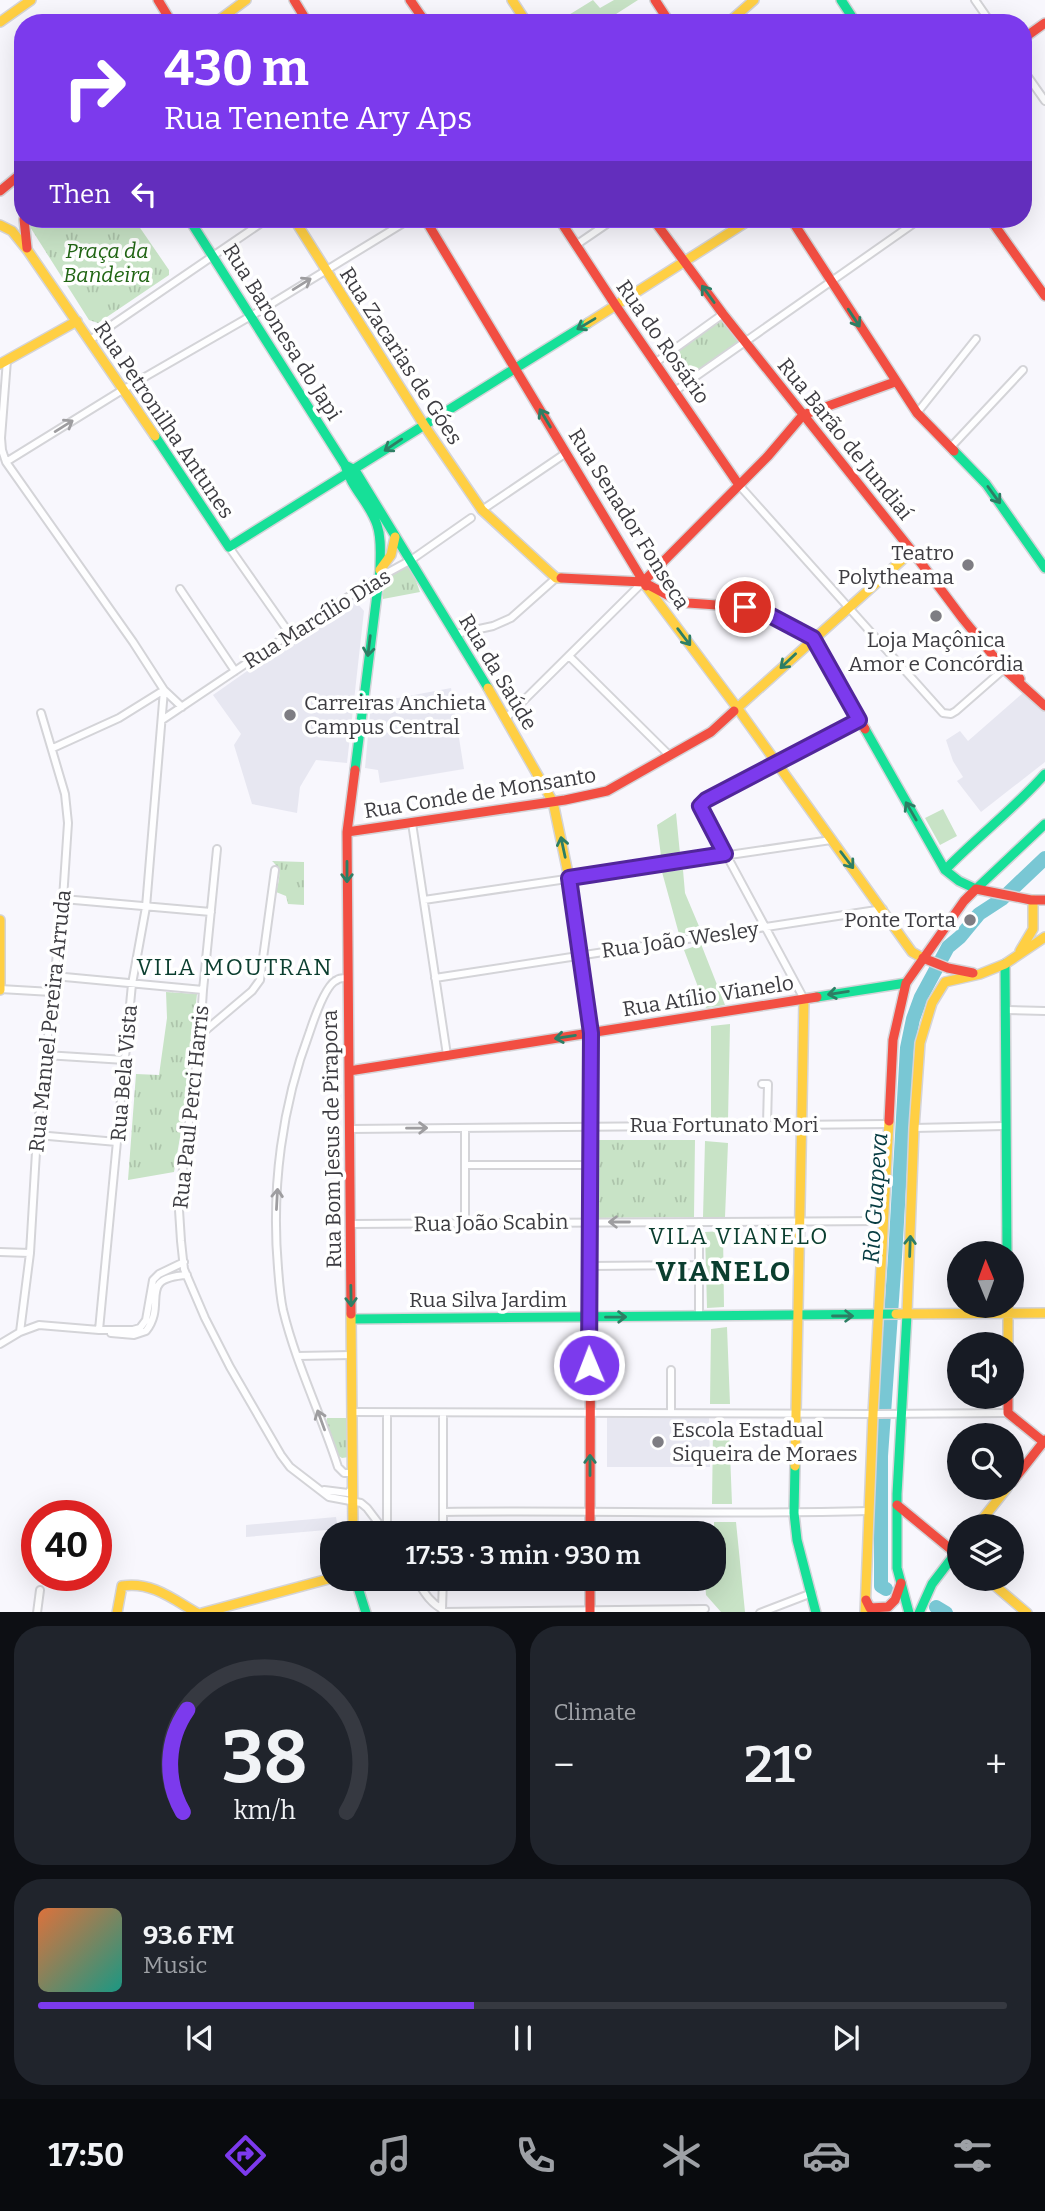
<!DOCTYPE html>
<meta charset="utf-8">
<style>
:root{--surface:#171b24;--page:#20242c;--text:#f1f3f6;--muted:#9ea1a6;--line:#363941;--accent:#7c3aed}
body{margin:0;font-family:Bitter,serif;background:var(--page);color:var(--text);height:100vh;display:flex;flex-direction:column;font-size:26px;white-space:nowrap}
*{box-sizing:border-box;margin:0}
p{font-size:23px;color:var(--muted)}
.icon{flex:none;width:38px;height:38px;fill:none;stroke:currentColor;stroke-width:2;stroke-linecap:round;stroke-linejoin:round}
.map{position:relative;height:1612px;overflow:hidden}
.drawer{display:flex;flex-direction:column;gap:14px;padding:14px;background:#0d0f14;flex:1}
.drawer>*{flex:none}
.top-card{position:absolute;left:14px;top:14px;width:1018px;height:214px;border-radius:28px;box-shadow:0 7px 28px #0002;background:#7c3aed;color:#fff;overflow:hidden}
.needle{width:46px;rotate:359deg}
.fabs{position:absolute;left:947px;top:1241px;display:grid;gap:14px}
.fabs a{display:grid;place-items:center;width:77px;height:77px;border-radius:50%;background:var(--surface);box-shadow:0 7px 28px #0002;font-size:35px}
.speed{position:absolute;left:21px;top:1500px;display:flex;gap:14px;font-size:35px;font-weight:700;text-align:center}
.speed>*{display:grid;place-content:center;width:91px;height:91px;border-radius:50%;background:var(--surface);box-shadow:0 7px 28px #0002;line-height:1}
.speed .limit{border:10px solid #d22;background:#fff;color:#111}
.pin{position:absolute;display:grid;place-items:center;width:60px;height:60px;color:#fff;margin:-30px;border:4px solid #fff;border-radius:50%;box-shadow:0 2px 7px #0007}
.me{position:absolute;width:77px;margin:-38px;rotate:359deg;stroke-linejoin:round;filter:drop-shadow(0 0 5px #0008)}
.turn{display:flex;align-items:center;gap:24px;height:147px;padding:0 35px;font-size:32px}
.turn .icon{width:91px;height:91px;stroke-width:2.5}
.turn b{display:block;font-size:49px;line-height:60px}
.then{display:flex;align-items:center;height:66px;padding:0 35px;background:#0003;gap:14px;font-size:26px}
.big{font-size:52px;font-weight:600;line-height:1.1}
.drawer .tile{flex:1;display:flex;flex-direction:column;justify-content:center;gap:10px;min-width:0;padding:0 24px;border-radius:28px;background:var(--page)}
.drawer .dial{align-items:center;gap:0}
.dial svg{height:182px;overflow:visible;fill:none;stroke:var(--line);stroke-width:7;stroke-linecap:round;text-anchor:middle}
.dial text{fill:var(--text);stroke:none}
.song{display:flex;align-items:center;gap:21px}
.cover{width:84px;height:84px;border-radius:10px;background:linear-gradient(135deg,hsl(20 70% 55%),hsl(170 70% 35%))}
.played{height:7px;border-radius:4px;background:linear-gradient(90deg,var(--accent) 45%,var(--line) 45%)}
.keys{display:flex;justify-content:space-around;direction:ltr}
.heat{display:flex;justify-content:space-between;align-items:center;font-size:38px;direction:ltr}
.drawer .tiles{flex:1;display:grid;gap:14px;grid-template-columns:1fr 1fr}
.tile:last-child{grid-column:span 2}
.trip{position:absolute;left:320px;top:1521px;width:406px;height:70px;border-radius:28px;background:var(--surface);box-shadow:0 7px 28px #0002;font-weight:600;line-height:70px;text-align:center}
.dock{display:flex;height:112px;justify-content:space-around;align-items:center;background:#090b0e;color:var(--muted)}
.dock .icon{width:49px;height:49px}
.dock .current{color:var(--accent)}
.dock b{font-size:32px;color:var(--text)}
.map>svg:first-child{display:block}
</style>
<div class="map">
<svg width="1045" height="1613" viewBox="0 0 1045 1613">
<defs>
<pattern id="park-tufts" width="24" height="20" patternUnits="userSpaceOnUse" patternTransform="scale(1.75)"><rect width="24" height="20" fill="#c8e3c6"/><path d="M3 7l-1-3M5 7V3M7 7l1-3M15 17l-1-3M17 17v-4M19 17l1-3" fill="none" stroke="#adc4ab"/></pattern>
</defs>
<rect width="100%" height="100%" fill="#f8f7fd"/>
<path fill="#e7e7f1" d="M352,597L364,611L347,763L316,760L300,787L297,813L252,804L234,745L241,734L213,695Z
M451,688L464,769L380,783L378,770L365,768L371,703Z
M1024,692L1045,709V762L981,812L957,781L963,777L953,761L946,740L960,731L968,741Z
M709,1416L710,1467H607V1417Z
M336,1517L338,1529L246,1537V1525Z"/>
<path fill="#c8e3c6" d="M593,0L600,8L614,0H638L602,23H560L559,21Z
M943,809L957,836L940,845L925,818Z
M676,813L680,854L661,856L657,825Z
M683,870L685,893L701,931L679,934L662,872Z
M701,944L725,1005L706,1008L684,950Z
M730,1024L728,1120H711V1026Z
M705,1141L728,1143L725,1217H703Z
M723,1231L724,1307L707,1308L705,1232Z
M727,1327L730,1404H710L711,1329Z
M729,1427L732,1504H712L713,1429Z
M714,1522H736L745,1612H721L706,1595L705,1579L714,1578Z"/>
<path fill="url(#park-tufts)" d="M25,219H134L169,270V275L98,323L89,320Z
M720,319H724L739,338V344L686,380H681L667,362V358Z
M410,564L420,592L383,599C383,577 390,572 410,564Z
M272,861L304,862V905L288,904L286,896L276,892C279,879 283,871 272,861Z
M166,992L197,994L184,1114L174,1172L128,1180L136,1074L159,1075L167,1018Z
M594,1140H695L694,1217L594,1218Z
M327,1418H348L349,1457L342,1458L337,1455L326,1422Z"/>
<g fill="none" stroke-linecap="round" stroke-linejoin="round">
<path stroke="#79c7d4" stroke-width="14" d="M886,1589L881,1586V1456L895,1257L907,1048L913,1019L921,997L948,947L960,937L979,914L1002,899L1045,858
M936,1607L946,1613"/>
<defs>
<path id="street" d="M975,0L991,23
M1024,71L1045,101
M576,245L614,219
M90,340L267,219
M7,360L1,438L2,450L6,462L133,642L164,690L182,707
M655,363L723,314
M675,391L920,219
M917,413L976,339
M950,448L1023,370
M6,462L124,389L263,309L410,219
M739,485L943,713L951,714L956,711L1004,669
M482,510L566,453
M229,547L290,634
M180,589L235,671
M456,634L493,626L511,618L556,578
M569,656L670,756
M506,718L643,582
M162,720L290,634L378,578L411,560L471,518
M53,748L119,718L164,690
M412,823L447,1055
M217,849L203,990L200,1035L182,1177L179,1210L181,1241L184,1269L205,1318L230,1367L281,1455L290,1467L329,1497L361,1503L367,1508L386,1533
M63,899L211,912
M424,900L831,840
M54,976L203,990
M347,978C345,978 339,978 337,980C326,984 314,1019 310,1031C282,1105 271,1188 278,1268C279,1281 280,1296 283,1310C296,1364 321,1414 338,1467L344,1473H353
M435,978L883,909
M0,989L52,992
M804,999L700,806L706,800L858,720
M1006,1010L1045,1011
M200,1035L252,991L260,980L275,870
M45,1055L125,1060
M762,1084H768L767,1124
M914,1128L1005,1126
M349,1129L888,1124
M37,1135L117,1142
M465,1165H590
M350,1224L883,1221
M465,1224V1128
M0,1252L30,1253
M589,1266L699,1265
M699,1316V1222
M99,1330L132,984L146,907L164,690
M20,1332L30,1253L37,1135L63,899L68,823L65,794L41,713
M111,1333L134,1335L146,1331C168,1303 136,1278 187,1275
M0,1344L20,1332L39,1325L99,1330H133L140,1328L146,1320L153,1280L159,1274L184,1262
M297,1356L352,1355
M352,1412L878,1414L1008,1413
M671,1413V1370
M324,1490L348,1493L352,1488
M443,1512C585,1510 727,1515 869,1511
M387,1533V1413
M443,1533V1414
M415,1578C423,1590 429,1602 442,1609L443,1613
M418,1580L429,1584L440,1578
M442,1609L443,1578
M443,1612L705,1609
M37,1613L40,1590
M760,1613L812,1593"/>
<path id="fast" d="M841,0L856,23
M23,185V200
M189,219L345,465C351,488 370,503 377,525C382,539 380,555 380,570L355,770
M155,436L229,547L588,323
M954,451L986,484L1045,568
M345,465L355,470L488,688
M865,729L945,870L959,881L976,889L1045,824
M945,870C977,837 1014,809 1045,774
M1005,964L1007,1253
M817,997L906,983
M907,1314L897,1494V1568L909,1613
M352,1319L896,1314
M795,1466L794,1513L797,1540L816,1613
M355,1578L366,1613
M919,1613L932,1584L958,1550"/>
<path id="slow" d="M512,0L527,23
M0,22L31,0
M215,23L246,0
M728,23L754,0
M294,219L424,425L482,510L556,578H561
M0,225L12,231L28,251L155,436
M588,323L751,219
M0,364L77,321
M380,570L391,555L395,537
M646,586L738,709L912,952L923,958
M488,688L553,802L569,878L591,1033V1130
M734,711L912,551
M0,920V990
M1020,951L1033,929V900
M1008,1306V1344
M351,1314L353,1533
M896,1314L1045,1313
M907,1314L914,1128L920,1043L932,1003L945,982L980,974L1005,964L1045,937
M795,1466L804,999
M977,1526L1007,1488
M986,1578L1027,1613
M117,1613L122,1586C151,1581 173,1599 197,1613
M202,1613L332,1578
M865,1613L873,1414L889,1121"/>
<path id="jam" d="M158,0L172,23
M294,0L308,23
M410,0L426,23
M655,0L670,23
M1024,38L1045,23
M0,191L23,172
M24,219L27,248
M425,219L646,586
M559,219L616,306L739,485
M653,219L723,314L912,551L963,619L1004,669L1045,706
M791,219L917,413L954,451
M990,219L1045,296
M561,578L643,582L675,599L688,603L745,607L762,611L813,638L865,729
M643,582L768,456L803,415L895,382
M1010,662L1020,679
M347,832L565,800L607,791L711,732L734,711
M923,958L948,968L973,973
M349,1071L817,997
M889,1121L893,1040L906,983L964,901L976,889L1031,900H1045
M351,1314L347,832L355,770
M1008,1396V1413L1045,1443
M1012,1482L1045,1440
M897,1505L959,1556
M590,1533L591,1130
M590,1578V1613
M866,1600L870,1608L888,1607L895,1600L901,1583"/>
</defs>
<use href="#street" stroke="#d4d4d8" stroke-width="10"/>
<use href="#fast" stroke="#d4d4d8" stroke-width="12"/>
<use href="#slow" stroke="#d4d4d8" stroke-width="12"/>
<use href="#jam" stroke="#d4d4d8" stroke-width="12"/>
<use href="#street" stroke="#fefeff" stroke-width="6"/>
<use href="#fast" stroke="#16e098" stroke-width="9"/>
<use href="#slow" stroke="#ffcf43" stroke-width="9"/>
<use href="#jam" stroke="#f24e42" stroke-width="9"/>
</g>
<defs><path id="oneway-shaft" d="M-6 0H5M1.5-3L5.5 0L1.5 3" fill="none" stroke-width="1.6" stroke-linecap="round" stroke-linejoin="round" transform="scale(1.75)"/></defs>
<g stroke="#9e9da0">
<use href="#oneway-shaft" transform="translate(302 284) rotate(-32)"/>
<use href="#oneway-shaft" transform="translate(64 426) rotate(-32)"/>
<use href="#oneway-shaft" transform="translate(417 1128) rotate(-1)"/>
<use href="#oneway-shaft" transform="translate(277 1199) rotate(-87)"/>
<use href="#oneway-shaft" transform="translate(619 1222) rotate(180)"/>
<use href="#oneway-shaft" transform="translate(321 1420) rotate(-110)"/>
</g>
<g stroke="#2d7e64">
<use href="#oneway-shaft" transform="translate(708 294) rotate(-126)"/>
<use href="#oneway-shaft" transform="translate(854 318) rotate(57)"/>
<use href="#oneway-shaft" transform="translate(586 324) rotate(149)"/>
<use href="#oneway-shaft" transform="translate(545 418) rotate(-121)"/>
<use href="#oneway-shaft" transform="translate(393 445) rotate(146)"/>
<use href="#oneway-shaft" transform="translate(994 495) rotate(54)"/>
<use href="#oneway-shaft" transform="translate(684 637) rotate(53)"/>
<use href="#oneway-shaft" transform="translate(369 646) rotate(97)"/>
<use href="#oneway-shaft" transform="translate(788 661) rotate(137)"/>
<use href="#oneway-shaft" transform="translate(911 811) rotate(-120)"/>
<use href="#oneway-shaft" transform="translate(563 847) rotate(-102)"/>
<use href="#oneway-shaft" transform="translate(847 860) rotate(53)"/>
<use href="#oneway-shaft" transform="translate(347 872) rotate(90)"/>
<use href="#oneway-shaft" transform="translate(838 993) rotate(171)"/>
<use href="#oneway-shaft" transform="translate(565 1037) rotate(171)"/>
<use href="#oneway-shaft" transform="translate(910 1246) rotate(-88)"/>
<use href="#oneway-shaft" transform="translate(351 1296) rotate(89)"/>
<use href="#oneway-shaft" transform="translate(843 1316)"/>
<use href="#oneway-shaft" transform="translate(616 1317) rotate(-1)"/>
<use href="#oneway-shaft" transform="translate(590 1465) rotate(-90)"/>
</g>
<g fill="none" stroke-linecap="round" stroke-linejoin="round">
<defs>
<path id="route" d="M589,1365L591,1033L569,878L725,854L700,806L706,800L859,720L813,638L762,611L745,607"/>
</defs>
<use href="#route" stroke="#51269a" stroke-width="18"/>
<use href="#route" stroke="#7c3aed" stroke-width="12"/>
</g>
<g fill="#7e7d83" stroke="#fff" stroke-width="2.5">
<circle cx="968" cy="565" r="7"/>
<circle cx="936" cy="616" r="7"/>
<circle cx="290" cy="715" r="7"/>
<circle cx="970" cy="920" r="7"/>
<circle cx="658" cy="1442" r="7"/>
</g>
<g text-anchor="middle" stroke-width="7" stroke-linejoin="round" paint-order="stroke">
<g font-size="21" font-style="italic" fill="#206513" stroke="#fff">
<text x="107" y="258">Praça da<tspan x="107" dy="24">Bandeira</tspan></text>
</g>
<g font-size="21" fill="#3d3c41" stroke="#fff">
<text transform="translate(282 332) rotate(58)" y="7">Rua Baronesa do Japi</text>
<text transform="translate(663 342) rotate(55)" y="7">Rua do Rosário</text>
<text transform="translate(401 356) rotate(57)" y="7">Rua Zacarias de Góes</text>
<text transform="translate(164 420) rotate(56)" y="7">Rua Petronilha Antunes</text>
<text transform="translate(845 439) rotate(51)" y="7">Rua Barão de Jundiaí</text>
<text transform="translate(629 519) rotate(58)" y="7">Rua Senador Fonseca</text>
<text transform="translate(317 619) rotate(-32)" y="7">Rua Marcílio Dias</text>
<text transform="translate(498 672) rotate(59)" y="7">Rua da Saúde</text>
<text transform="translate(480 793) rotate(-9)" y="7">Rua Conde de Monsanto</text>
<text transform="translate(680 940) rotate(-8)" y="7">Rua João Wesley</text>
<text transform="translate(708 996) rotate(-9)" y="7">Rua Atílio Vianelo</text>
<text transform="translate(50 1021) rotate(-84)" y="7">Rua Manuel Pereira Arruda</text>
<text transform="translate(124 1073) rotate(-85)" y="7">Rua Bela Vista</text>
<text transform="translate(191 1107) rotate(-84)" y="7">Rua Paul Perci Harris</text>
<text x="724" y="1132">Rua Fortunato Mori</text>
<text transform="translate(332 1139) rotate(-91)" y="7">Rua Bom Jesus de Pirapora</text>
<text transform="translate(491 1223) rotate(-1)" y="7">Rua João Scabin</text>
<text x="488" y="1307">Rua Silva Jardim</text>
</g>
<g font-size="21" fill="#3d3c41" stroke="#fff" text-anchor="end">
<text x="954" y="560">Teatro<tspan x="954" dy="24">Polytheama</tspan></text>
<text x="936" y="647" text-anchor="middle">Loja Maçônica<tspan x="936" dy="24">Amor e Concórdia</tspan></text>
<text x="304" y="710" text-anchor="start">Carreiras Anchieta<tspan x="304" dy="24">Campus Central</tspan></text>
<text x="956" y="927">Ponte Torta</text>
<text x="672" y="1437" text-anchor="start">Escola Estadual<tspan x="672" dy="24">Siqueira de Moraes</tspan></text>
</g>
<g font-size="23" letter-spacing="2" fill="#0b3e2f" stroke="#fff">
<text x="235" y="975">VILA MOUTRAN</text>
<text x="739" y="1244">VILA VIANELO</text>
</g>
<g font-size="23" font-style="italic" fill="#063c42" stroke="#fff">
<text transform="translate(875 1198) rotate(-86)" y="8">Rio Guapeva</text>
</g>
<g font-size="28" font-weight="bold" letter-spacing="2" fill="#0b3e2f" stroke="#fff">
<text x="724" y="1281">VIANELO</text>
</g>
</g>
</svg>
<div class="fabs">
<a><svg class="needle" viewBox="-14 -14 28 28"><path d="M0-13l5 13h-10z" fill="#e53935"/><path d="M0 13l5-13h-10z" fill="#9ea1a6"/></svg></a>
<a><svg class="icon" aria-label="sound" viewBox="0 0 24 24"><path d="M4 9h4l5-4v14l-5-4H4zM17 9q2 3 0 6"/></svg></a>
<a><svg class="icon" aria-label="search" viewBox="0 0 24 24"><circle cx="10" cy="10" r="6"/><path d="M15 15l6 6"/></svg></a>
<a><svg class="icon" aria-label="layers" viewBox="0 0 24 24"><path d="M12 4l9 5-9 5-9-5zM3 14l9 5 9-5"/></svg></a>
</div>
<div class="speed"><div class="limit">40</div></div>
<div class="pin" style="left:745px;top:607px;background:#d93025"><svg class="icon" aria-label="arrive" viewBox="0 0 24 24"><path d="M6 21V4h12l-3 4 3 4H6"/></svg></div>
<svg class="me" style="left:589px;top:1365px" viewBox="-20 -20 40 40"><circle r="17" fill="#7c3aed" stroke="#fff" stroke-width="3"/><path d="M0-11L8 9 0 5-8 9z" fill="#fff"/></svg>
<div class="trip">17:53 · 3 min · 930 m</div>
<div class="top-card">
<div class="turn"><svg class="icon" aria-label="right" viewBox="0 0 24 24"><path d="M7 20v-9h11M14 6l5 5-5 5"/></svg><div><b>430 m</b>Rua Tenente Ary Aps</div></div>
<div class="then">Then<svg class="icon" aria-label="left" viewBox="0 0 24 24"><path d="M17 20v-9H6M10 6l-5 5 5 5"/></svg></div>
</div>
</div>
<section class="drawer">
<div class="tiles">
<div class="tile dial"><svg viewBox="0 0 100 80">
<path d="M14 69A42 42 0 1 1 86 69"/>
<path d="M14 69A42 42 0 0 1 16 24" stroke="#7c3aed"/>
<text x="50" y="56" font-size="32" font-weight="700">38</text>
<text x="50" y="72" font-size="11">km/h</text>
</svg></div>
<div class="tile"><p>Climate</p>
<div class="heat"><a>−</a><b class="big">21°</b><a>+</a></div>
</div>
<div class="tile">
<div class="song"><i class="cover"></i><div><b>93.6 FM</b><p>Music</p></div></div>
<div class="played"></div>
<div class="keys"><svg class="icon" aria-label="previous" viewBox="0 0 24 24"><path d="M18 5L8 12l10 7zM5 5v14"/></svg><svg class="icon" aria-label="pause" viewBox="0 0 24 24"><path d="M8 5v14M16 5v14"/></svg><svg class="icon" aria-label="next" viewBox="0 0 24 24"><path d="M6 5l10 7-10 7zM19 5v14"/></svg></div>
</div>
</div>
</section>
<nav class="dock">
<b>17:50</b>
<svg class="icon current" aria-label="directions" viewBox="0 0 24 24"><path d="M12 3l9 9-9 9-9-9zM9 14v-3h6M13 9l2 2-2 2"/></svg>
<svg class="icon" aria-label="music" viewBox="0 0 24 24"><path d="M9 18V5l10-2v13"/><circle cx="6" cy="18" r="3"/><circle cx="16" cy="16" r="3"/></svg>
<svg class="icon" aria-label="phone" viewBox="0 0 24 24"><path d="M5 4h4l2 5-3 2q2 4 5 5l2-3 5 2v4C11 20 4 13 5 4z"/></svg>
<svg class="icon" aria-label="climate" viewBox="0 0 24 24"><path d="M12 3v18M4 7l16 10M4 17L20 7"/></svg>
<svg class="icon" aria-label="car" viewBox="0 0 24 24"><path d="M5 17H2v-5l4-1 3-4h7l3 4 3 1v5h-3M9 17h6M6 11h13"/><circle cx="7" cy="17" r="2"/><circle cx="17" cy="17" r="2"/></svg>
<svg class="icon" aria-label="filters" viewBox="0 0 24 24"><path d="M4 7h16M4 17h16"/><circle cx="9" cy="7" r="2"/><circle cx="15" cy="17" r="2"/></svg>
</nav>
